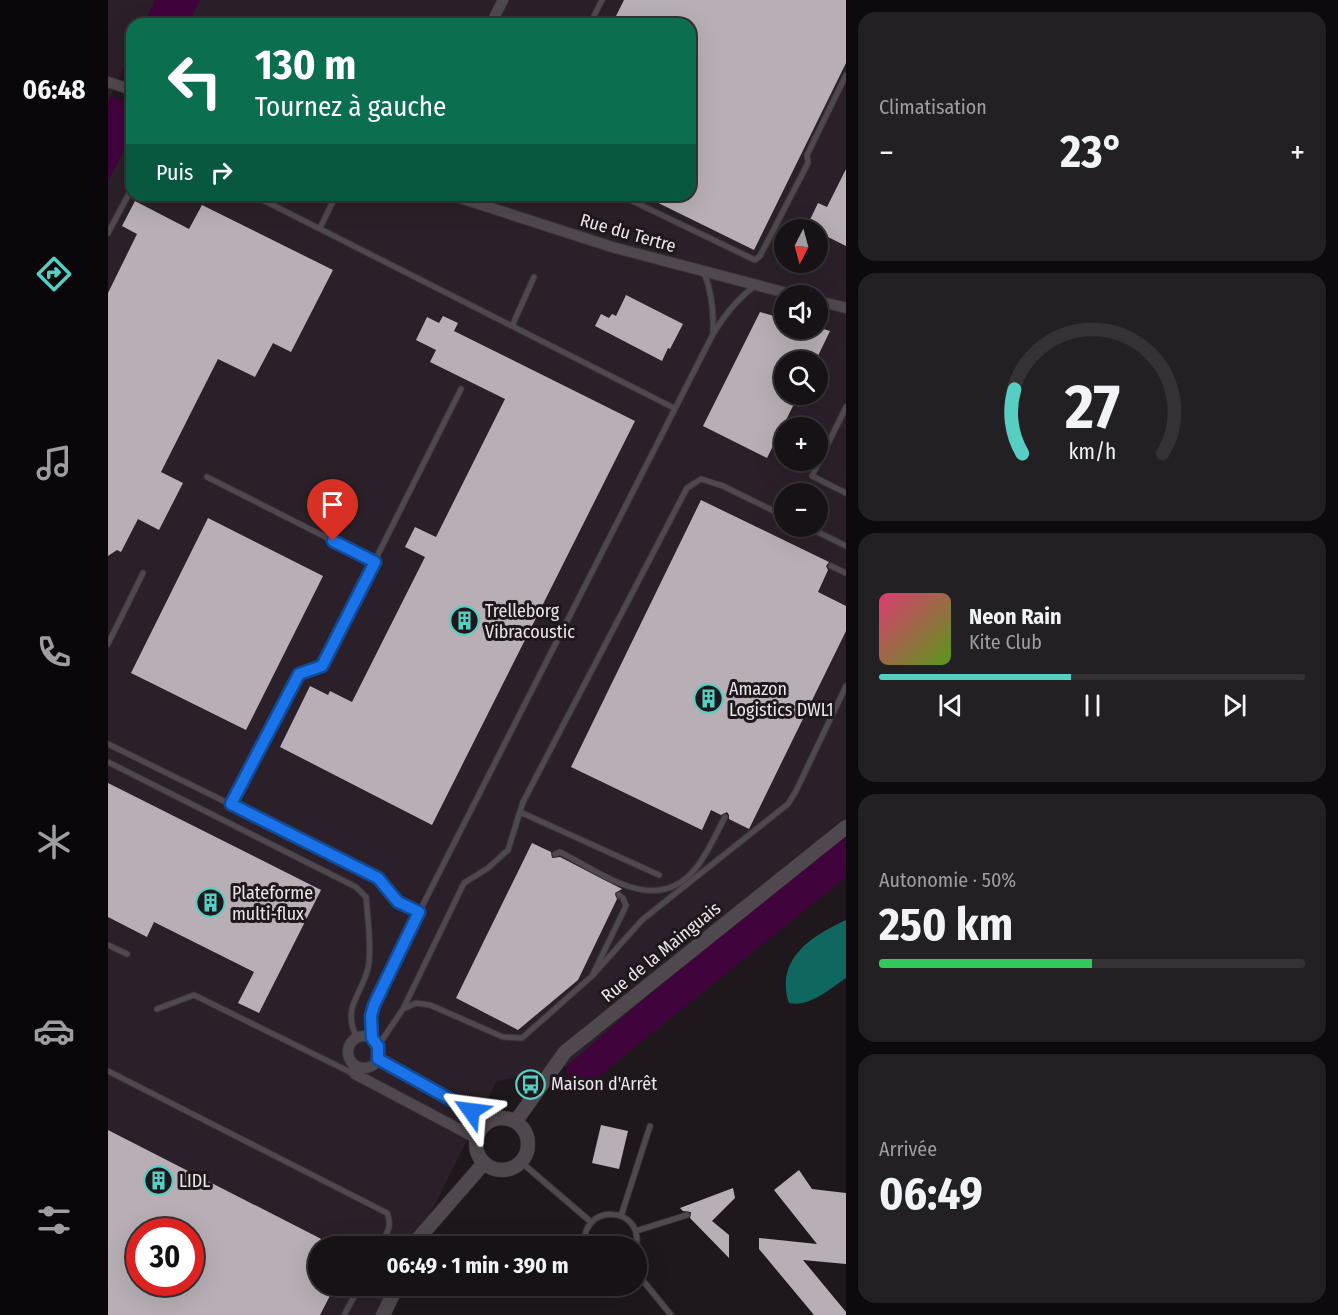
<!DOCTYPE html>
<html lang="fr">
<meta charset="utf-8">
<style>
:root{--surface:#161216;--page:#232023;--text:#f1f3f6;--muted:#9e9ea1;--line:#353235;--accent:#57cec2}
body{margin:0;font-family:"Fira Sans Condensed",sans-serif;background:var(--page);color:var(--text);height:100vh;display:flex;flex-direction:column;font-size:22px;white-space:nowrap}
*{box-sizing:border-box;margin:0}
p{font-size:20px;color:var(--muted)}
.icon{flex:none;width:33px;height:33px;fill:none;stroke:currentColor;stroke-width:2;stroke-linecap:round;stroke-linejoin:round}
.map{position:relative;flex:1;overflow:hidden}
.panel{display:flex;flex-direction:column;gap:12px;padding:12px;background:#0c0a0c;width:492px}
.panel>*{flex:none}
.top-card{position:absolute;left:18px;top:18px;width:570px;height:183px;border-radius:18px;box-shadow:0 6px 24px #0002,0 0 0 2px var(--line);background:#0b6e4f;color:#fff;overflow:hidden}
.needle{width:39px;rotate:186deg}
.fabs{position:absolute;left:666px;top:219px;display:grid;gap:12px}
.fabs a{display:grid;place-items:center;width:54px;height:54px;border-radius:50%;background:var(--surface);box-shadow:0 6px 24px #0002,0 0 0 2px var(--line);font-size:30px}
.speed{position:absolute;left:18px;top:1218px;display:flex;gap:12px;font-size:30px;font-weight:700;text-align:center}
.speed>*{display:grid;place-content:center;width:78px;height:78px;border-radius:50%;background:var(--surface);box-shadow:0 6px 24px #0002,0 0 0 2px var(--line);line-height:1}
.speed .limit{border:9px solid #d22;background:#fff;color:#111}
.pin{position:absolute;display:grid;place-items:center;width:51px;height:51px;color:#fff;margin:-62px -26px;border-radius:50% 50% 50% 0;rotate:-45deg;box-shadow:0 0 6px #0007}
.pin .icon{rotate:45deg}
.me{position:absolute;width:66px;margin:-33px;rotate:301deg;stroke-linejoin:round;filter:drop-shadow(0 0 4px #0008)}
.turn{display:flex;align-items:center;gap:21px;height:126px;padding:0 30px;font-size:27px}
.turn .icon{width:78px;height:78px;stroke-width:2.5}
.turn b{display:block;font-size:42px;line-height:51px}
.then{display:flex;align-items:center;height:57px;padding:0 30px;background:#0003;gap:12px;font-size:22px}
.big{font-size:45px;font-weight:700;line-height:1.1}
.panel .card{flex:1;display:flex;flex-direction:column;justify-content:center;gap:9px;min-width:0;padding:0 21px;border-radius:18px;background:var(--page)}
.panel .dial{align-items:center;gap:0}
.dial svg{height:156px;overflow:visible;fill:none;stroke:var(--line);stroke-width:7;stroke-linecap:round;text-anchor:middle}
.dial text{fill:var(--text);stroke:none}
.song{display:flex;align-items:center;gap:18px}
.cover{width:72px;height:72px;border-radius:9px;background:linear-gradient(135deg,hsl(340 70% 55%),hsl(90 70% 35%))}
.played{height:6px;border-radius:3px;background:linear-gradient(90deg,var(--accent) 45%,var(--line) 45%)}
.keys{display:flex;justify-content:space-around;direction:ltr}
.heat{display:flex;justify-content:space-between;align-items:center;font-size:33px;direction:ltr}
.charge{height:9px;border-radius:4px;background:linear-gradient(90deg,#34c759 50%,var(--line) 0)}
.trip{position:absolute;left:200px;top:1236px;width:339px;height:60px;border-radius:30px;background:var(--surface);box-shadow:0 6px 24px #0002,0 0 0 2px var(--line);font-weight:700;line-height:60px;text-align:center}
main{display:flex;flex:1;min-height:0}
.dock{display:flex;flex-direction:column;width:108px;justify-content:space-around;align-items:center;background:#090709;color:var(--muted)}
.dock .icon{width:42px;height:42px}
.dock .active{color:var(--accent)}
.dock b{font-size:27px;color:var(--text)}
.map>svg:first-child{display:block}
</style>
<main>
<nav class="dock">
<b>06:48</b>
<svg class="icon active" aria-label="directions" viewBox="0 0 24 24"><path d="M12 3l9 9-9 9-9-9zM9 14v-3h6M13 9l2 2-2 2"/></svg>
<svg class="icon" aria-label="music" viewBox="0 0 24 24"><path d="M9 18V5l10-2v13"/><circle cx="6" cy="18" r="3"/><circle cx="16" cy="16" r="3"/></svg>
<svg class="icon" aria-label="phone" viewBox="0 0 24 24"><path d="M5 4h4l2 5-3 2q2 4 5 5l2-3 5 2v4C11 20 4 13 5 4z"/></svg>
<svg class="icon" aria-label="climate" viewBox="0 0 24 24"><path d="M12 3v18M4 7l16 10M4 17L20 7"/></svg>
<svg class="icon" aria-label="car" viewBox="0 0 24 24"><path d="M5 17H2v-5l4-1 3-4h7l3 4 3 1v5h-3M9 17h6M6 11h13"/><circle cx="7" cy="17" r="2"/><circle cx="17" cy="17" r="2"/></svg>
<svg class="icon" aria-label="filters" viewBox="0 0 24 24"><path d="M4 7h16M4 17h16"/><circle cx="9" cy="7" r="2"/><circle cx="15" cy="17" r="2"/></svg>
</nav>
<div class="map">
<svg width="738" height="1315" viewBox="0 0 738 1315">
<rect width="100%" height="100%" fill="#1e181d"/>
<path fill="#2b2029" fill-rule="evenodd" d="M0,0H47L36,24H24V50L0,102Z
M92,0H738V836L684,877L575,965L458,1067L389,1081L306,1246H210V1286H287L272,1315H0V181L24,133V195H582V24H80ZM676,230H710V262H676ZM676,296H710V328H676ZM676,362H710V394H676ZM676,428H710V460H676ZM676,494H710V526H676ZM32,1232H82V1282H32Z"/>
<path fill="#41033c" d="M47,0H92L80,24H36Z
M24,50V79L12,76Z
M3,96L24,105V133L0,181V102Z
M738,836V877L466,1096L458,1067C549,987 641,909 738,836Z"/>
<path fill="#106760" d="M738,920V978C723,988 701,1008 681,1003C667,958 704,936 738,920Z"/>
<path fill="#b7afb5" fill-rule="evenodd" d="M516,0H738V63L646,250L534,195H582V24H504Z
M738,169V246L710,232V230L699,226L710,203L719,207Z
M27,201L81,229L94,205L225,270L183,352L165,343L147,377L110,359L53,472L75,483L51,530L30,519L13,552L9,550L0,556V293L29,234L14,226Z
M518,295L575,324L562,349L560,348L554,361L487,326L493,314L501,318L504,314L508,316Z
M652,312L676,319V328H712L722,331L707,362H676V394H691L659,458L595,426Z
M335,316L350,323L346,331L527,421L324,825L172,747L202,686L220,695L222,691L244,702L317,557L297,547L307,527L328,537L397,399L322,362L328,350L308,340L319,317L331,323Z
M593,500L721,562L718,566L720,570L710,592L738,606V631L641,829L621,819V815L619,812L613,815L603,810L594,830L463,767Z
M100,518L215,576L138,730L23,673Z
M0,783L213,890L151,1013L130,1003L146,972L46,922L39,937L0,917Z
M424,843L443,852L444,858L452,857L514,889L507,893L509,899L470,980L410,1030L348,998Z
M493,1125L520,1131L511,1169L484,1163Z
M0,1130L227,1246H210V1286H227L212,1315H0ZM32,1232H82V1282H32Z
M691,1170L704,1189L738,1193V1264L695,1260L738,1312V1315H706L651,1249V1238L709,1244L666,1190Z
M625,1188L627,1198L604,1221L621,1235V1258L582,1218L583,1212L575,1211L572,1208Z"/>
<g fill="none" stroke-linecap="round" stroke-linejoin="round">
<defs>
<path id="service" d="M482,24L494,0
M145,195L566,408
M512,195L647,260L652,256L700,163L699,155L738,75
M212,228L228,195
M0,233L24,188
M596,272C604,293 606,312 605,334C617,314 629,299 648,285
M404,326L426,277
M738,407L704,476L738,493
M99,477L267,562
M698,526L738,546
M723,566L738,573
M0,644L35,573
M0,744L270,877L290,902L311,912
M0,762L248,887L258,897C260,918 263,942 261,963C257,993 232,1005 249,1038
M123,804L191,674L214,666L353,389
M412,812L551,875
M447,854L452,852C497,875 554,921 593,861C602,848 609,832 617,817
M0,945L19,954
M484,976L534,920L680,804L688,791L738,686
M49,1009L86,995L246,1074
M295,1009L308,1003L322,1005L395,1037L414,1038L484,976L518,906L515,898L511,895
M264,1038L263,1016L270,993L605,334
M270,1046L295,1009L356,883L380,868L400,850L415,802L579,488L593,479L615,486L676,516
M0,1071L279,1213C285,1226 278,1235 272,1246
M413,1162L483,1222
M513,1216L542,1126
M528,1231L579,1215
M477,1246C471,1203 537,1204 528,1248
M528,1272L563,1315
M236,1315L252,1286"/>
<path id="minor" d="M383,24L395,0
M0,82L24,90
M343,195L504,247L690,296
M710,301L738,308
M240 1052a16 16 0 1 1 32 0a16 16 0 1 1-32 0Z
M270,1059L328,1090L380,1122
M245,1064L247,1074L368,1138"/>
<path id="tertiary" d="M368 1144a26 26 0 1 1 52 0a26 26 0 1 1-52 0Z
M408,1121L457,1052L738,827
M306,1246L310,1239L376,1163
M275,1315L289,1286"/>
</defs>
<use href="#service" stroke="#3a363a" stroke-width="7"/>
<use href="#minor" stroke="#3a363a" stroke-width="12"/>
<use href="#tertiary" stroke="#3a363a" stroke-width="15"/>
<use href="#service" stroke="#4f484e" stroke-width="5"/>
<use href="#minor" stroke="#4f484e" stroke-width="10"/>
<use href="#tertiary" stroke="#4f484e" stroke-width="14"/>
</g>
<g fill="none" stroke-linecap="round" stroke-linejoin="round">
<defs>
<path id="route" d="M225,541L267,562L214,666L191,674L123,804L270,878L290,902L311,912L266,1005L263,1016L264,1038L270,1046V1059L363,1111"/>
</defs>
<use href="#route" stroke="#114b97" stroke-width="15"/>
<use href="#route" stroke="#1a73e8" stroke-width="10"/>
</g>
<defs>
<symbol id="building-ring" viewBox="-11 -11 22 22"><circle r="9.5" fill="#1e181d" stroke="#57cec2" stroke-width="1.5"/><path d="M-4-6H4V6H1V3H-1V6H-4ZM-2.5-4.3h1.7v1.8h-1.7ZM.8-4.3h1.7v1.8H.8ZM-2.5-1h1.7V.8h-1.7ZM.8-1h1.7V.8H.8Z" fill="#57cec2"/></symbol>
<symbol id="bus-ring" viewBox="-11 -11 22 22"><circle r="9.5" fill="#1e181d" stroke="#57cec2" stroke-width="1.5"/><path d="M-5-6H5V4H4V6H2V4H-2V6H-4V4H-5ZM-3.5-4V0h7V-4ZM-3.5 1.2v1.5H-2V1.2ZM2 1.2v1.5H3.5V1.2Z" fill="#57cec2"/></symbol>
</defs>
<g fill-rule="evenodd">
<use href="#building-ring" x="340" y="604" width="33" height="33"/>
<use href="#building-ring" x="584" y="682" width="33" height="33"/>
<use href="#building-ring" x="86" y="886" width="33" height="33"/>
<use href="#bus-ring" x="406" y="1068" width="33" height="33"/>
<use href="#building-ring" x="34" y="1164" width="33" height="33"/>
</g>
<g text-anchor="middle" stroke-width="6" stroke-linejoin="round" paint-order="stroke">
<g font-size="18" fill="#eae6e9" stroke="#1e181d">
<text transform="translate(520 233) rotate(16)" y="6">Rue du Tertre</text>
<text transform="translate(553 952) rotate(-39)" y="6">Rue de la Mainguais</text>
</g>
<g font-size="18" fill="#eae6e9" stroke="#1e181d" text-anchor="start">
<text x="377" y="617">Trelleborg<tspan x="377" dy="21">Vibracoustic</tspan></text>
<text x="621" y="695">Amazon<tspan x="621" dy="21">Logistics DWL1</tspan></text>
<text x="124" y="899">Plateforme<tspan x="124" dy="21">multi-flux</tspan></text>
<text x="443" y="1090">Maison d'Arrêt</text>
<text x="71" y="1187">LIDL</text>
</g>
</g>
</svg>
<div class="fabs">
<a><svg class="needle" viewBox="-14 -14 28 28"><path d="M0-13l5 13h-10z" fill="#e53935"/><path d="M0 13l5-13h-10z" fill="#9e9ea1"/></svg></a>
<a><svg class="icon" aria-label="sound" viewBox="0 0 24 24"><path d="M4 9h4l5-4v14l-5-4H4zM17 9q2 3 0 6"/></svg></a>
<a><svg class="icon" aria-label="search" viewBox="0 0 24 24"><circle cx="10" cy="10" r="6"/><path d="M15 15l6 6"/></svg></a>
<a>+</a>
<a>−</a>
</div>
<div class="speed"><div class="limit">30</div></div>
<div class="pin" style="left:225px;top:541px;background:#d93025"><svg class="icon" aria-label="arrive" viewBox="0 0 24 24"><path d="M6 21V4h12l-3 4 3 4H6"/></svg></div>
<svg class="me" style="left:363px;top:1111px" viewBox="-20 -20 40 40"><path d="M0-17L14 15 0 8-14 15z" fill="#1a73e8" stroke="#fff" stroke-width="4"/></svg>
<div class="trip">06:49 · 1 min · 390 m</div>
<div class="top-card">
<div class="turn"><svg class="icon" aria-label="left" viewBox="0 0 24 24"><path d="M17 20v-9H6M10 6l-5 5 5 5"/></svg><div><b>130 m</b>Tournez à gauche</div></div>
<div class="then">Puis<svg class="icon" aria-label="right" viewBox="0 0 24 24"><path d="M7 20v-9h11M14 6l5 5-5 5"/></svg></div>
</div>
</div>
<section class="panel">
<div class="card"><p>Climatisation</p>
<div class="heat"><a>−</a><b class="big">23°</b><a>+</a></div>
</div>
<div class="card dial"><svg viewBox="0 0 100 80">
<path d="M14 69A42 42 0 1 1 86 69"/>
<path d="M14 69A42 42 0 0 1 10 36" stroke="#57cec2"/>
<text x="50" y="56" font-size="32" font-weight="700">27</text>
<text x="50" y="72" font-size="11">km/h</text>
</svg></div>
<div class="card">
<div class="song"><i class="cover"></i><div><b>Neon Rain</b><p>Kite Club</p></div></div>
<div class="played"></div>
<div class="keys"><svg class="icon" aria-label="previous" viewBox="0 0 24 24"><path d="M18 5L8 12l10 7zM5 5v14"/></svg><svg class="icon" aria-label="pause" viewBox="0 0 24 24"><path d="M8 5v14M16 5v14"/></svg><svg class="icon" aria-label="next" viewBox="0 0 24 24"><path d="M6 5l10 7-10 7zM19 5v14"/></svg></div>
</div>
<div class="card"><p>Autonomie · 50%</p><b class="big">250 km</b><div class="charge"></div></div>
<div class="card"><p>Arrivée</p><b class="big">06:49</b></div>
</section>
</main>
